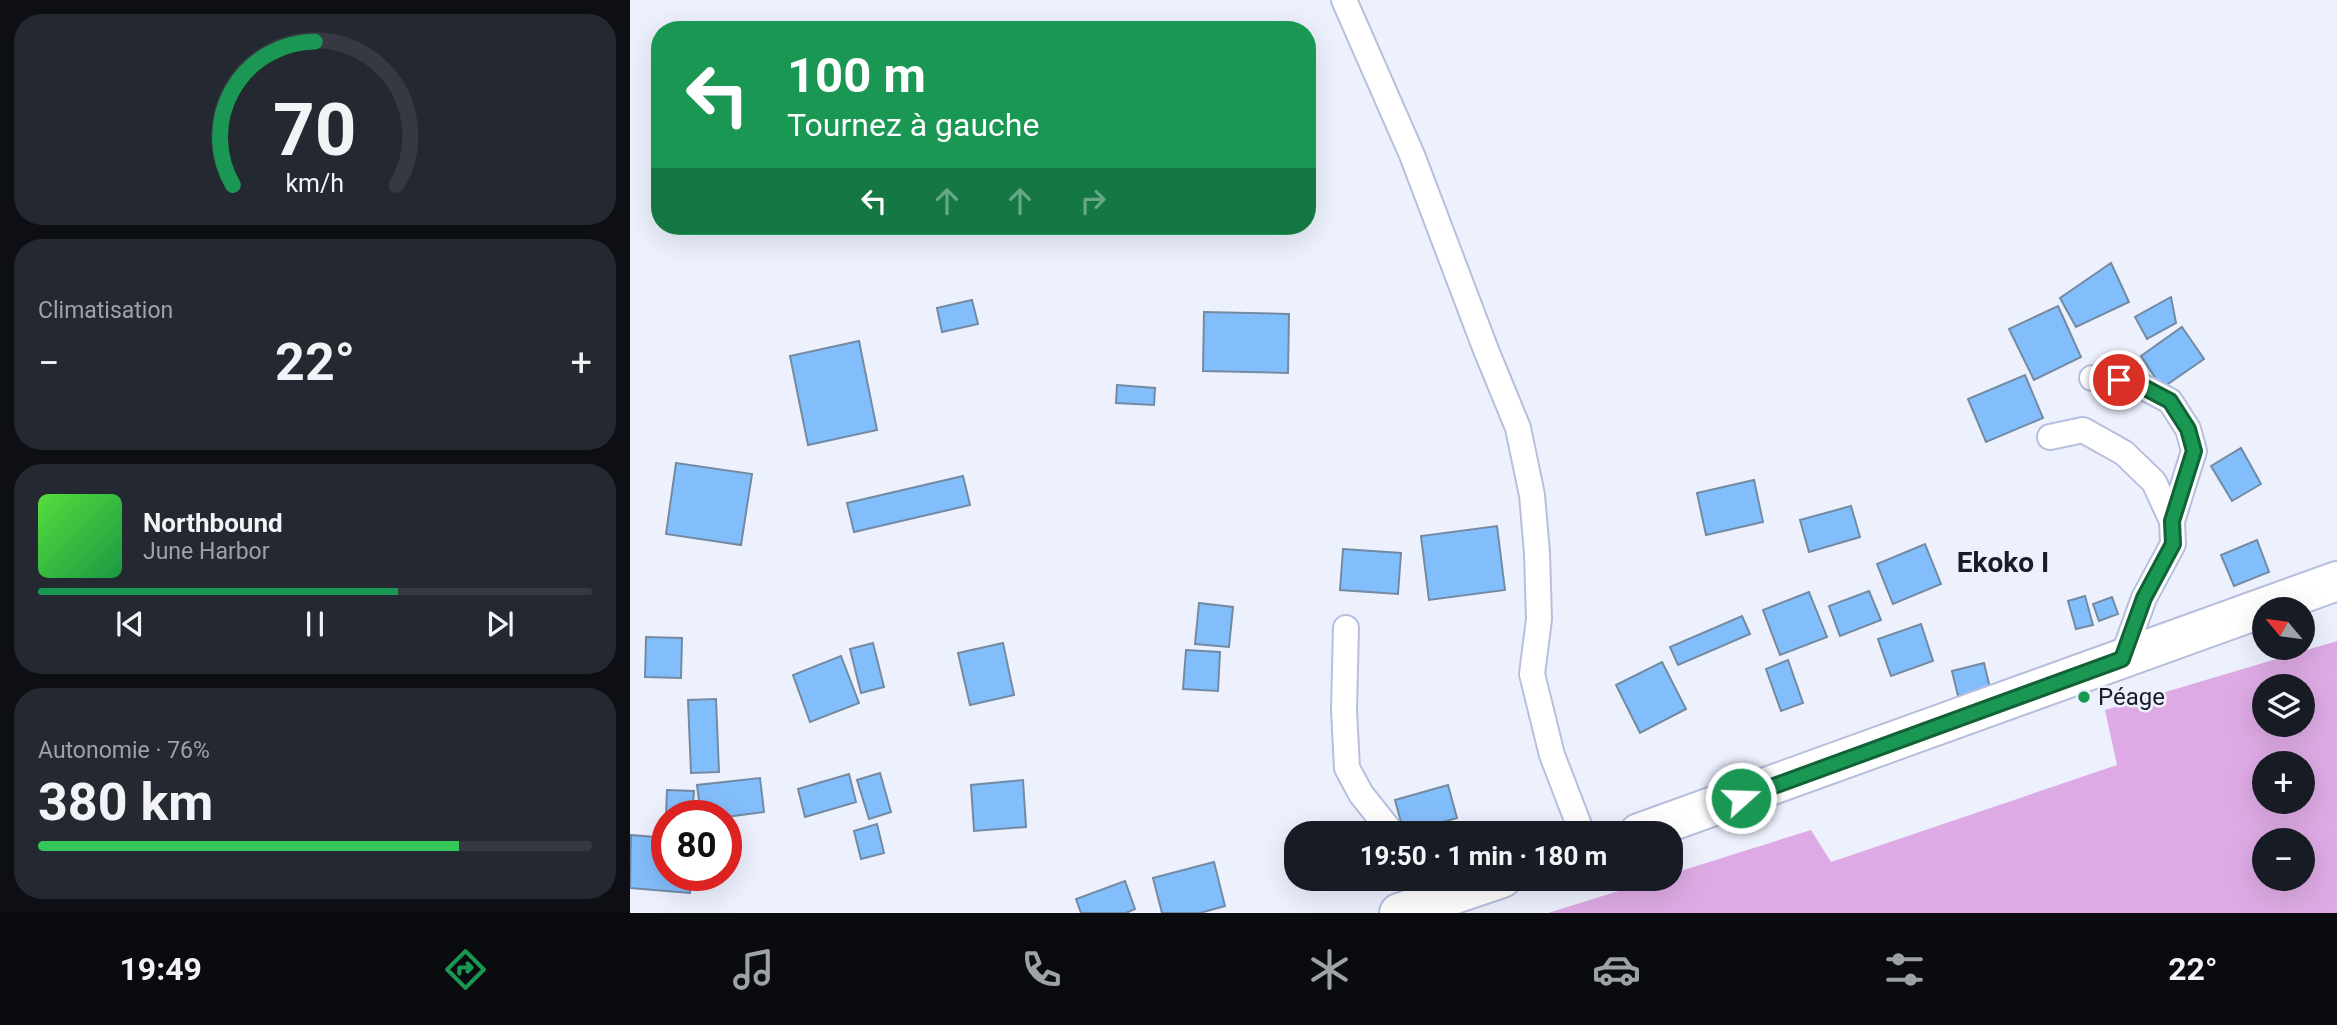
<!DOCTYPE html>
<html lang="fr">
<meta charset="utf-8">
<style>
:root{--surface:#171b24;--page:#242831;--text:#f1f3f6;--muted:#9ea1a6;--line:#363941;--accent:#1b9754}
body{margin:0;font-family:Roboto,sans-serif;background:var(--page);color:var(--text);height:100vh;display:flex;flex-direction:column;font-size:26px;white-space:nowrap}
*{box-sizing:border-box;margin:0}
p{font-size:23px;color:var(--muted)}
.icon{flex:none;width:38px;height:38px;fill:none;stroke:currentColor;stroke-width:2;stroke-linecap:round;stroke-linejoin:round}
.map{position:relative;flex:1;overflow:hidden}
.side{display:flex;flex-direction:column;gap:14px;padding:14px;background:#0d0f14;width:630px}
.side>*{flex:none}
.hud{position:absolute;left:21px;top:21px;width:665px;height:214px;border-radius:28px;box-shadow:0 7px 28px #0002;background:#1b9754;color:#fff;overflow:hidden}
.needle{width:46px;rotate:299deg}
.tools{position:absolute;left:1622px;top:597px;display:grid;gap:14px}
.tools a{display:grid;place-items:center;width:63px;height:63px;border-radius:50%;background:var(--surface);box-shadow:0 7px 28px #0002;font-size:35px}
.speed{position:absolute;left:21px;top:800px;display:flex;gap:14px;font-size:35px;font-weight:700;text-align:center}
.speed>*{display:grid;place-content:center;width:91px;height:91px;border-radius:50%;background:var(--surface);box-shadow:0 7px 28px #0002;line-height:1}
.speed .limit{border:10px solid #d22;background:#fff;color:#111}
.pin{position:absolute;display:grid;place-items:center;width:60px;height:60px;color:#fff;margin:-30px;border:4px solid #fff;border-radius:50%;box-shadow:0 2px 7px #0007}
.me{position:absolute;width:77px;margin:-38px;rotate:70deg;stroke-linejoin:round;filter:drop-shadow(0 0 5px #0008)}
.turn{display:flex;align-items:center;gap:24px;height:147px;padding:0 21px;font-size:32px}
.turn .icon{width:91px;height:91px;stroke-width:2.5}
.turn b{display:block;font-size:49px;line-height:60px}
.lanes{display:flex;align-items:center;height:66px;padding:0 21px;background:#0003;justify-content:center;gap:35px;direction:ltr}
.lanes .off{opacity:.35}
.big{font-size:52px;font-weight:700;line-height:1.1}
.side .card{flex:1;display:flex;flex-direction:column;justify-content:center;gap:10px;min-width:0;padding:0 24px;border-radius:28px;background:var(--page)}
.side .dial{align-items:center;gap:0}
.dial svg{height:182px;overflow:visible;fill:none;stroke:var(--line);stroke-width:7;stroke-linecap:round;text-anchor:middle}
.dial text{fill:var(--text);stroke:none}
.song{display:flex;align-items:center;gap:21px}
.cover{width:84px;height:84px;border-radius:10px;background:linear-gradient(135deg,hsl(110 70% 55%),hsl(140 70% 35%))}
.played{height:7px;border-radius:4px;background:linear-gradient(90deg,var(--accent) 65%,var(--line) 65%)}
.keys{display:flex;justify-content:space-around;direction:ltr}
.heat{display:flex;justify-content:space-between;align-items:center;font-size:38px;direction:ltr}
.charge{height:10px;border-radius:5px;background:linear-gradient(90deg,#34c759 76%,var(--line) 0)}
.trip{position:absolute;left:654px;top:821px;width:399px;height:70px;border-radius:28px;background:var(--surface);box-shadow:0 7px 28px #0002;font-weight:700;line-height:70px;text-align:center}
.dock{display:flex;height:112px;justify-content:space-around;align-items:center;background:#090b0e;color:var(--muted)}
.dock .icon{width:49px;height:49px}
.dock .selected{color:var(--accent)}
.dock b{font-size:32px;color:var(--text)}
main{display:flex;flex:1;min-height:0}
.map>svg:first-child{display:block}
</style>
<main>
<section class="side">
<div class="card dial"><svg viewBox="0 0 100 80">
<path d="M14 69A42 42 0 1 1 86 69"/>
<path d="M14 69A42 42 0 0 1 50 6" stroke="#1b9754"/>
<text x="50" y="56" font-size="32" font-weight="700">70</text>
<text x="50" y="72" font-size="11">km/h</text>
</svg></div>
<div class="card"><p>Climatisation</p>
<div class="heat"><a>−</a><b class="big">22°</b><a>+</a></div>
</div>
<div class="card">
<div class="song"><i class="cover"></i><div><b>Northbound</b><p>June Harbor</p></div></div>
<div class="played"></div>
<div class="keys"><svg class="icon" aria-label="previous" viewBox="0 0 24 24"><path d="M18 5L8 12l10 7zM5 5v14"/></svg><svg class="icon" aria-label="pause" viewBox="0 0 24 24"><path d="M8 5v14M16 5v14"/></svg><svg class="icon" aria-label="next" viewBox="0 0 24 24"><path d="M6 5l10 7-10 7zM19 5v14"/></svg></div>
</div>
<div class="card"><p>Autonomie · 76%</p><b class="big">380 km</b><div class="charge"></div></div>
</section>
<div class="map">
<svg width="1707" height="913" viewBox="0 0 1707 913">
<rect width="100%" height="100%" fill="#edf1fe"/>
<path fill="#deaae5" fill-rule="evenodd" d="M1707,641V913H918L1027,879L1041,878V874L1181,830L1201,862L1487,765L1475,710ZM1634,686H1673V724H1634ZM1634,763H1673V802H1634ZM1634,840H1673V878H1634Z"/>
<path fill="#83befc" stroke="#738aa2" stroke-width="2" d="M1481,263L1499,302L1446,327L1430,298Z
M1541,297L1546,323L1517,339L1505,317Z
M342,300L348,324L312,332L307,308Z
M1428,306L1451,357L1404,380L1379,329Z
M574,312L659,314L658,373L573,371Z
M1552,327L1574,359L1532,388L1511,356Z
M229,341L247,430L178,445L160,356Z
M1395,375L1413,418L1356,442L1338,399Z
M487,385L525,388L524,405L486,403Z
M1611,448L1631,484L1602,501L1581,466Z
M46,463L122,474L111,545L36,534Z
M333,476L340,505L224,532L217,503Z
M1124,480L1133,522L1076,535L1067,493Z
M1221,506L1230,537L1179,552L1170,520Z
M867,526L875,590L799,600L791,536Z
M1627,540L1639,572L1604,586L1591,555Z
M1295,544L1311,584L1263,604L1247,564Z
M713,549L771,553L768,594L710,590Z
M1239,591L1251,620L1210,636L1199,606Z
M1179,592L1197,637L1150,655L1133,610Z
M1455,596L1463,625L1446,629L1438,601Z
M1482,597L1488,614L1469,621L1463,604Z
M569,603L603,607L599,647L565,644Z
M1112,616L1120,634L1048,665L1040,647Z
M1291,624L1303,661L1261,676L1248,639Z
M16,637L52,638L51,678L15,677Z
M243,643L254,687L231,693L220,649Z
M373,643L384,695L340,705L328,653Z
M556,650L590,652L588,691L553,689Z
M211,656L229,703L180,722L163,675Z
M1158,660L1173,703L1151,711L1136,669Z
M1032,662L1056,709L1010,733L986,685Z
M1354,663L1360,688L1328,696L1322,671Z
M86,699L89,772L61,773L58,700Z
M250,773L261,812L239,819L227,780Z
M219,774L226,802L175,817L168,789Z
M130,778L134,812L96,817L71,816L67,785Z
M393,780L396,827L344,831L341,785Z
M818,785L827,818L774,833L765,800Z
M37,790L64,791L62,816H36Z
M247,824L254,853L231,859L224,831Z
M747,825L748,833H704V831Z
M1,835L37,838V875H61L60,893L0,888Z
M584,862L595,906L570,913H532L523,878Z
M495,881L505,909L496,913H451L446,899Z"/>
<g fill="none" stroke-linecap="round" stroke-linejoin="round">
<defs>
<path id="street" d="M714,0L782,155L856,350L888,428L902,495L907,553L909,619L902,674L922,755L952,833
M1462,378L1502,381L1540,401L1558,429L1564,451L1542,521
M1420,437L1453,430L1494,453L1524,482L1542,521L1543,544L1514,598L1492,659
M716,628L714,710L717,768L731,794L762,833
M795,878L801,902"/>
<path id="highway" d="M1009,833L1707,581
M769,913L872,878"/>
</defs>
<use href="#street" stroke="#b7bfde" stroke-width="28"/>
<use href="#highway" stroke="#b7bfde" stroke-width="42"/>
<use href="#street" stroke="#fff" stroke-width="24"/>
<use href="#highway" stroke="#fff" stroke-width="38"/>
</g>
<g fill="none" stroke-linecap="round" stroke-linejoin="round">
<defs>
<path id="route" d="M1111,798L1492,659L1514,598L1543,544L1542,521L1564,451L1558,429L1540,401L1502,381L1489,380"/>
</defs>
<use href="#route" stroke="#126237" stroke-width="18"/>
<use href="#route" stroke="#1b9754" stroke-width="12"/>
</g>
<circle fill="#1b9754" stroke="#edf1fe" stroke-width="2.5" cx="1454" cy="697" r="7"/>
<g text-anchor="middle" stroke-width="5" stroke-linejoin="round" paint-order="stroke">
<g font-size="24" fill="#191c28" stroke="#edf1fe" text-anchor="start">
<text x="1468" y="705">Péage</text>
</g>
<g font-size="28" font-weight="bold" fill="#191c28" stroke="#edf1fe">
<text x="1373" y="572">Ekoko I</text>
</g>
</g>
</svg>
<div class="tools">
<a><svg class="needle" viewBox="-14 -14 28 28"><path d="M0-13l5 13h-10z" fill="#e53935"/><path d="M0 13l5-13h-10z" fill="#9ea1a6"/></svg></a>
<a><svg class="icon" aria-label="layers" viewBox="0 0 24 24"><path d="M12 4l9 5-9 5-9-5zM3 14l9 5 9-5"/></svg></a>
<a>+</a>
<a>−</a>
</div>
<div class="speed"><div class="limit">80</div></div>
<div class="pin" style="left:1489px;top:380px;background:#d93025"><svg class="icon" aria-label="arrive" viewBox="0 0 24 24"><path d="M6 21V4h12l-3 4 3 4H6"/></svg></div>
<svg class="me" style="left:1111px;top:798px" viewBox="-20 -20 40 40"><circle r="17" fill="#1b9754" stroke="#fff" stroke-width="3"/><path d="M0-11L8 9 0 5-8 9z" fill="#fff"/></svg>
<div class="trip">19:50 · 1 min · 180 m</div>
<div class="hud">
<div class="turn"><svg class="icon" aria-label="left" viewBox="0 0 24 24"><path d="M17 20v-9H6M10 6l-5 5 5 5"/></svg><div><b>100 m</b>Tournez à gauche</div></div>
<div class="lanes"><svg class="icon" aria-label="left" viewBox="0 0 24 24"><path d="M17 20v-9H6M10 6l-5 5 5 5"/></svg><svg class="icon off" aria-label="ahead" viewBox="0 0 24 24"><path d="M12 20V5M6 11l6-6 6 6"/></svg><svg class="icon off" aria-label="ahead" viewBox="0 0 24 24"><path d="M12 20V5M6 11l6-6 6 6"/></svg><svg class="icon off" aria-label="right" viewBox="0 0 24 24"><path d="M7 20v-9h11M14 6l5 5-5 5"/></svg></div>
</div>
</div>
</main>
<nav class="dock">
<b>19:49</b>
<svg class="icon selected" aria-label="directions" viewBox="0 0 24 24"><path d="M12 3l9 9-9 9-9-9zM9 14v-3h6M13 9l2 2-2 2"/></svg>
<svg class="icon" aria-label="music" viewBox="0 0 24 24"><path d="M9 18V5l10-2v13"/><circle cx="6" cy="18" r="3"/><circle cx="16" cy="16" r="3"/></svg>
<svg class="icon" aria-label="phone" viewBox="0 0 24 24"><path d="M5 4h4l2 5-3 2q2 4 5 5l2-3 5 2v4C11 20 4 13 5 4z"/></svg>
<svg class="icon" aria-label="climate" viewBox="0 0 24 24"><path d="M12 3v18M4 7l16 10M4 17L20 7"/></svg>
<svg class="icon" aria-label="car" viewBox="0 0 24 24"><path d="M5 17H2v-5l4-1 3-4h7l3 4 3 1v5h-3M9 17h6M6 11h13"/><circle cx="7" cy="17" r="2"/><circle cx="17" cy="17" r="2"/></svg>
<svg class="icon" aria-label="filters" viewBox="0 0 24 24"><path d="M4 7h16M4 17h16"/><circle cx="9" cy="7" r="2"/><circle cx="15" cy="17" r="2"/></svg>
<b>22°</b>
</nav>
